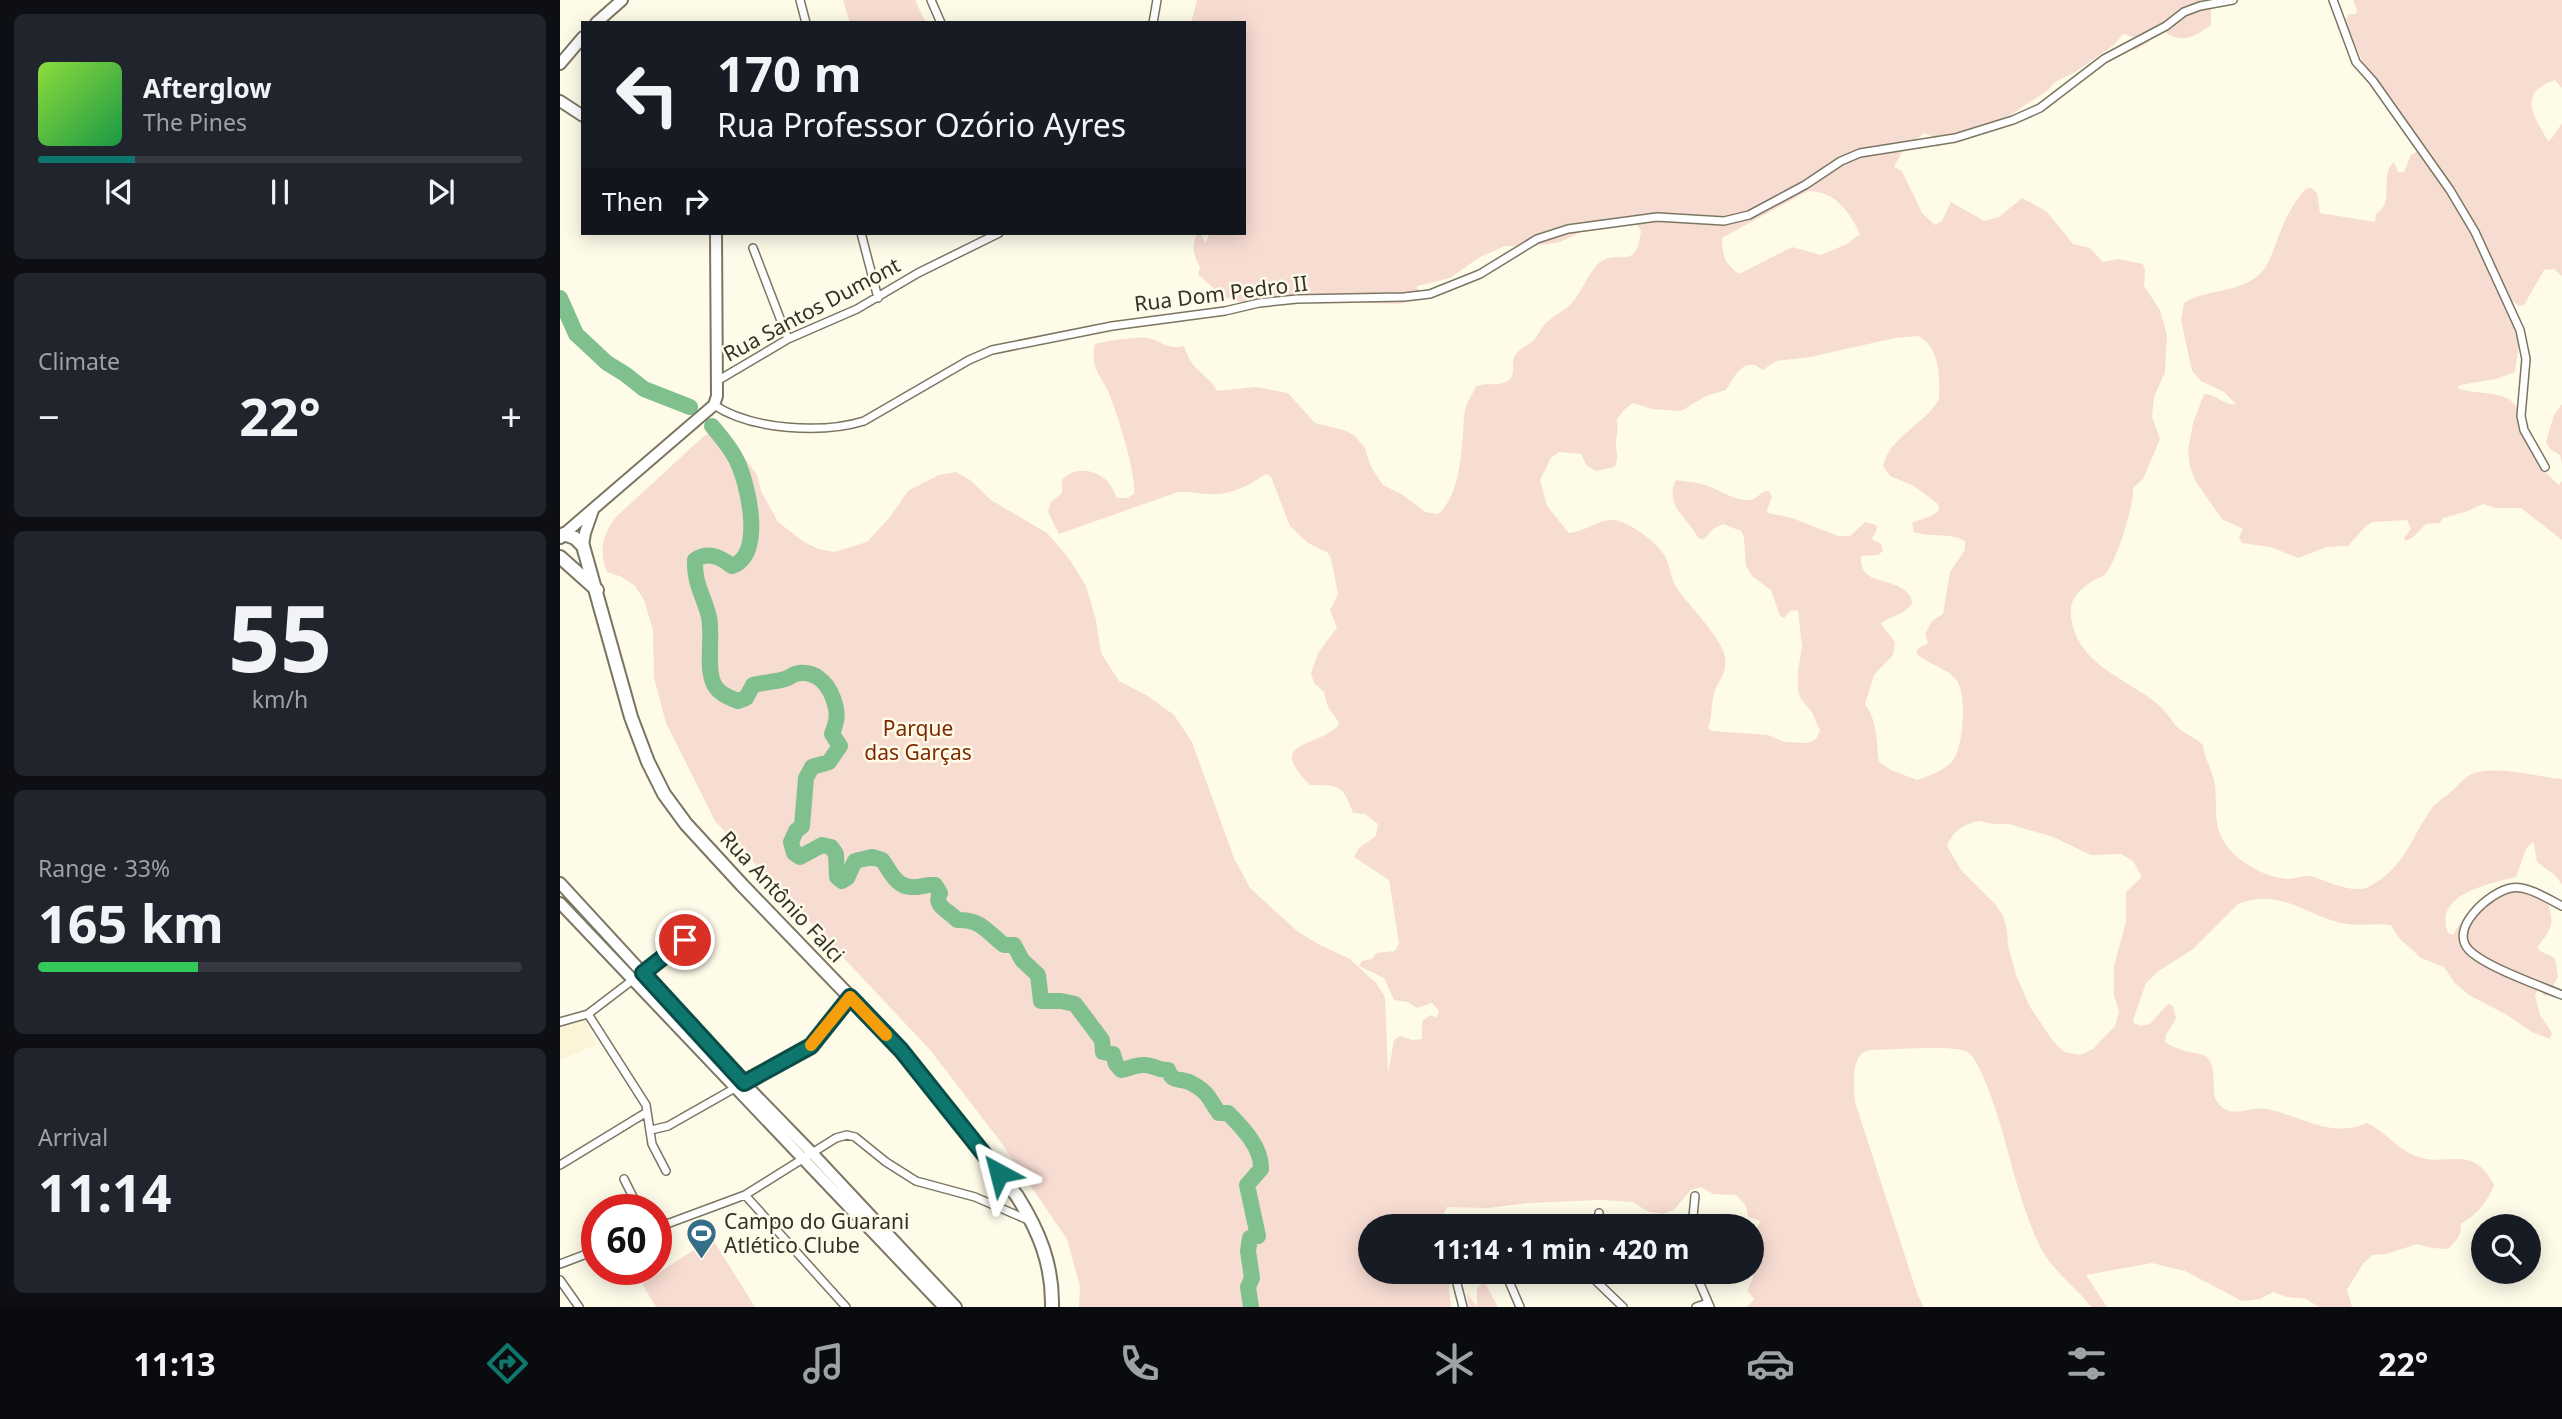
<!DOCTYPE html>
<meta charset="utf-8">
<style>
:root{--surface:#171b24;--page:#20242c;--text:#f1f3f6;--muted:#9ea1a6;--line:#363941;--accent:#0f766e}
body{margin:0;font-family:"Noto Sans",sans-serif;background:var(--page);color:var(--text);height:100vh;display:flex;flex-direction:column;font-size:26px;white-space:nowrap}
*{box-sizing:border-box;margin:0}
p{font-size:23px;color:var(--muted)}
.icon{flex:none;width:38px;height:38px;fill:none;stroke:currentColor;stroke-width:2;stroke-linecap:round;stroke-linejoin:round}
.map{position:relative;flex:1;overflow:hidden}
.sheet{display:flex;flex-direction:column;gap:14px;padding:14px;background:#0d0f14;width:560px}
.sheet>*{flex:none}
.guide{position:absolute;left:21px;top:21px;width:665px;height:214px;border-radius:0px;box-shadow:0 4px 18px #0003;background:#171b24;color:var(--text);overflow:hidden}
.controls{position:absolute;left:1911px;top:1214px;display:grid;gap:14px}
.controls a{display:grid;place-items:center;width:70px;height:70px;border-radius:50%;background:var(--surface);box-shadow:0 4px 18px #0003;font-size:35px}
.speed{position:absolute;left:21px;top:1194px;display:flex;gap:14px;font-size:35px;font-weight:700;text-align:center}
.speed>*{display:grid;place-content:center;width:91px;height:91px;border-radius:50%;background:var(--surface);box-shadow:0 4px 18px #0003;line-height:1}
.speed .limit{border:10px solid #d22;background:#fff;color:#111}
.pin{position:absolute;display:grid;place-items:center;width:60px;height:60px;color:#fff;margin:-30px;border:4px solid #fff;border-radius:50%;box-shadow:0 2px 7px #0007}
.me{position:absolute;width:77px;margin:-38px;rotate:322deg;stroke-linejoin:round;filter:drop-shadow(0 0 5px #0008)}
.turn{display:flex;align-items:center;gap:24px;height:147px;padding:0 21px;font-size:32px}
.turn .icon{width:91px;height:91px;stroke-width:2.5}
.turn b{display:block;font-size:49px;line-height:60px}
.then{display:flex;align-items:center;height:66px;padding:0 21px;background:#0003;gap:14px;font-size:26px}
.big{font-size:52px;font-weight:700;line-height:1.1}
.sheet .widget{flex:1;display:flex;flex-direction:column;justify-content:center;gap:10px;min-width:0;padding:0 24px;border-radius:10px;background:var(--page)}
.sheet .dial{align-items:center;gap:0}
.dial b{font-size:91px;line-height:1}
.song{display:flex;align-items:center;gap:21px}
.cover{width:84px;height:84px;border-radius:10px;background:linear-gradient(135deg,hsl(90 70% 55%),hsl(140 70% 35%))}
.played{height:7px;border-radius:4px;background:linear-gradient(90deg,var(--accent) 20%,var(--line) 20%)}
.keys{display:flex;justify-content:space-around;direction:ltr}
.heat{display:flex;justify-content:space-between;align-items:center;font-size:38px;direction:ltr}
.charge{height:10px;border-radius:5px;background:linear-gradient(90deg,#34c759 33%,var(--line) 0)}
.trip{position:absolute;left:798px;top:1214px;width:406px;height:70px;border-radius:35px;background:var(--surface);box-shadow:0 4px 18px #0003;font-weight:700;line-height:70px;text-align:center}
.tabs{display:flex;height:112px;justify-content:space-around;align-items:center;background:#090b0e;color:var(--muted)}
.tabs .icon{width:49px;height:49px}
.tabs .active{color:var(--accent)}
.tabs b{font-size:32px;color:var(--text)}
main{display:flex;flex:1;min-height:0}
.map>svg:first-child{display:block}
</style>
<main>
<section class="sheet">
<div class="widget">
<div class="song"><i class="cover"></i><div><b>Afterglow</b><p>The Pines</p></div></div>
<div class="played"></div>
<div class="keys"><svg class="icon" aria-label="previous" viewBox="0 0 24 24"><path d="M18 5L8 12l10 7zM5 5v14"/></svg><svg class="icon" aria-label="pause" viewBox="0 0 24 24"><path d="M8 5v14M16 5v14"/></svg><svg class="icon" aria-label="next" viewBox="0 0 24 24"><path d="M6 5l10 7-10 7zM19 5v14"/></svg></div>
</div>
<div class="widget"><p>Climate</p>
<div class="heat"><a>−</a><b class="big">22°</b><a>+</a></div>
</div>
<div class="widget dial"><b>55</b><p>km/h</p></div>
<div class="widget"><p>Range · 33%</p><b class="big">165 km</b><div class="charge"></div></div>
<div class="widget"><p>Arrival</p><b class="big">11:14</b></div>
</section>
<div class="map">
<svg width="2002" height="1307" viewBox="0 0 2002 1307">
<rect width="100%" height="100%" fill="#fffbe9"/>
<path fill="#fbf4d6" d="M24,1018L36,1045L0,1060V1027Z"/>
<path fill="#f7dcd2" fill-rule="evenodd" d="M283,0H355L366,23H290Z
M637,0H1651V25C1641,32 1629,42 1615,37C1607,35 1602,29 1594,27L1589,42L1575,50L1572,47L1574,37L1563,34L1554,45L1515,72L1495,82L1488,90L1452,114L1376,147L1371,136L1364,133L1342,152L1334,167L1342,171L1362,213L1375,225L1382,221L1391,202L1424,221L1439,217L1462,198L1486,211L1513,244L1530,248L1543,262L1558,259L1583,264L1585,270L1584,286L1600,310L1607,335L1605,372L1594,397L1592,417L1600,439L1583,479L1573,488C1575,502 1556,564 1545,574C1541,578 1535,579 1531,582C1509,596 1507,610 1515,633C1527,664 1561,678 1587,696C1594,701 1602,707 1607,714C1611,718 1613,723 1617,727C1625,734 1635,737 1643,745C1644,757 1651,768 1654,780C1657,794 1655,809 1657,823C1661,853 1699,877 1728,879C1737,879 1744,874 1754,877C1769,882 1795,895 1810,886C1846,866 1850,839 1872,808C1877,801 1886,797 1892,791C1897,787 1902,780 1908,776C1930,763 1977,777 2002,779V885L1996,876L1977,862L1974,843H1971L1966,849L1956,877C1929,884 1873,894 1888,933L1893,935C1913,900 1944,878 1985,896C1995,920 1994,927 1977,947L1980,951L1995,958L1998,977L1988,995L1984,996L1979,988L1975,995L1980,1015L1992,1033L1990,1039L1972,1032L1947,1015L1909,995L1894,982L1884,967L1861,958L1839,938L1831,925C1817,923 1802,926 1788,924C1749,919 1723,886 1678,904L1633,949L1600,970L1586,983L1573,1020L1574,1023L1581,1026L1590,1024L1608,1004L1613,1006L1616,1018L1606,1035L1605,1042C1641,1065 1655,1036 1654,1096C1667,1124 1687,1105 1707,1109C1742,1116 1771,1139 1807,1123C1824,1131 1836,1147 1853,1155C1887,1170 1911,1141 1934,1185C1927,1203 1917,1214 1901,1224C1901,1236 1897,1240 1888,1249L1872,1248L1857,1244L1827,1254L1812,1255L1802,1265L1787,1290L1792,1307H1759L1746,1299L1727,1297L1713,1292L1700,1299L1682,1301L1625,1271L1592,1263L1526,1275L1547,1307H1531C1516,1287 1494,1272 1482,1250C1462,1213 1451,1159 1438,1117C1434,1104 1418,1055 1406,1051C1388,1045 1330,1050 1309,1050C1290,1054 1294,1087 1295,1102L1358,1296L1364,1307H1187L1194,1299L1187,1290L1193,1278V1248L1195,1244L1192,1241V1230L1197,1227L1201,1221L1188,1217L1186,1206L1176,1195L1153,1194L1141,1187L1131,1190L1114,1210L1103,1214L1089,1212L1072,1202L1041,1200L968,1203L928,1208L887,1207L882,1217L884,1224L891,1227H810V1272H892L889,1290L891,1307H519L520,1287L507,1239L440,1141L371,1051L155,821L106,723L94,678L93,630L84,600L75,586L62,577L47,572C38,551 43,533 57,516L145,435L164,430L197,475L201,491L218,522L244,542L259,549L274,552L307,542L330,517L348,491L379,475L396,472L410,480L431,500L487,533L508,557L526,586L536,620L541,653L559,681L588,696L614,715L632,742L674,858L690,888L737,931L758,944L790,959L816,983L825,997L828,1073L834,1040L840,1036L852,1040L862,1039V1021L871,1015L876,1018L879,1011L872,1003L857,1008L848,1002L834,1000L824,978L799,966L802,961L812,959L816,953L835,951L839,943L829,880L794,857L799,848L816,836L818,824L805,814L793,813C783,785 779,785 750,785C705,740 755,749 779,725L778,721L768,707L764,692L754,683L751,673L758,653L777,628L770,610L778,594L771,558L768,553L748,543L730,526L711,477L706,474C688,486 669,496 647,494C636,494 628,491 618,492L499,534L488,512L491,502L502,493V480C513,466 537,469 548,482C552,487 554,493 557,498H567L574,494C577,474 556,410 548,391C539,373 530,366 535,344C543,342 579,336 586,338C601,340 605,350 624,346C632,373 648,373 657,391L696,387L728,393L755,423L786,431L795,436L805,448L811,467L823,485L843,495L865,512L878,514C898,498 901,459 903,435C904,426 903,415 906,407C908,399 913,395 915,387C927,381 941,388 950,379C957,371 949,361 956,354C961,348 968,345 973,341C978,336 981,328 986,323C993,316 1004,311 1011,304C1022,292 1027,275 1038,264C1056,246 1077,275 1081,230L1077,225L1042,226L1021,232L1000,242L967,247L945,246L920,257L890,278L857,286V289L868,294L840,304L807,303L779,294L764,298L690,305L662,296L638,274L640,268C634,255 630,245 638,233H641L644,241L646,242L650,233H684V23H631ZM1248,191C1275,191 1289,211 1300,234L1287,244L1261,255L1232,247L1179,274C1165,264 1162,256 1162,238ZM1358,336C1380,347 1380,377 1379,399C1365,425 1331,435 1323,466L1330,476L1354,486L1378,504L1379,510C1373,517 1360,519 1352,523L1354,532C1371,538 1390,532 1405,541V550L1390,572L1383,614L1372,621L1365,634L1368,643L1359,648L1356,653C1368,665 1387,667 1397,681C1407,696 1403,742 1395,757C1388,770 1370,775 1357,780L1331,770L1319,762C1316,741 1318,722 1305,704L1314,675L1333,655L1335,642L1321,624C1332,614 1341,617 1352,604L1351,597C1336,574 1299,589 1301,556L1318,555L1323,551L1321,544L1312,539L1317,529L1316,525L1305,522L1290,536H1278L1232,518L1208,513L1207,510L1212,497L1209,491C1200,491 1198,499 1190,500C1174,501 1162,491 1148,486C1139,482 1126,482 1116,480C1103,507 1130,519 1138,538L1144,539L1153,529L1163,524L1181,531L1184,538L1186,566L1193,577L1211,590L1220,616L1224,618L1230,611L1238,610L1242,647L1238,671V691L1241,699L1252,712L1260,731L1256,739L1248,743L1224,742L1208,735L1152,731L1148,728C1152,717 1151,708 1153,697C1156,681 1168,676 1165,657C1162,638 1128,605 1116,587C1110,577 1110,561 1102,552C1093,540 1074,526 1059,521C1041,516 1028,531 1009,533L987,506L980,480L991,458L999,452L1021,454L1027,466L1036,471L1055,467C1059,457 1056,453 1056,443C1056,434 1059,428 1057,419L1064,410L1073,403L1092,409L1121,411L1146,396L1166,390C1171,382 1180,363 1193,365C1197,365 1200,369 1203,370L1216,361L1250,357L1335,338ZM1419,821L1434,824H1449L1493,837L1531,855L1561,854L1573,861L1582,877L1566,892V922L1554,966V996L1559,1011L1555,1026L1533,1049L1520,1055L1504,1052L1493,1041L1470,1007L1456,975L1448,945L1447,930L1443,915L1435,904L1401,870L1387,846C1394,830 1402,825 1419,821Z
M1793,0H2002V88L1995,80C1957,93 1973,115 1988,141L1992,138L2002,123V276L1994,269L1984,270L1964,305L1959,306L1949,299L1948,311L1959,343L1955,372L1936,379L1900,385L1897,388C1914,395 1935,390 1950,400C1963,409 1964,431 1970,445C1975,459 1988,476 1999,485L2002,481V540L1961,508H1935L1923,504L1905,512L1883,518L1880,523L1866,524L1853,537L1846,541L1844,538L1851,529L1847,520L1813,522L1806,526L1788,546L1767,547L1738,558L1711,547L1682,543L1679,537L1683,529L1662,519L1636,482L1630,467L1628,450L1633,423L1644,394C1656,393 1665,407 1676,404L1664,392L1641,381L1632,371L1621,320L1624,303C1647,288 1679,294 1700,274C1710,264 1714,247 1719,235C1725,219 1735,199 1747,188H1752L1757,193L1760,213L1815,222L1816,214C1836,201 1818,178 1834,162L1838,172H1844L1851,155L1862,149C1855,129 1838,113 1825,96C1806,72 1795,48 1786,19L1789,14H1796L1797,10Z
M2002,404V464L2000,455L1990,449L1986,442L1994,415Z
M152,1238L195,1307H96L82,1284Z
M924,1281L938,1307H909L907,1294L917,1306V1288Z"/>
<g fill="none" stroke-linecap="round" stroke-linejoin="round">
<path stroke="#80c08e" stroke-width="16" d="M0,298L16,334L47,363L65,374L84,389L130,407
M152,426C161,437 171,448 177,461C188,484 205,555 172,566C160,557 148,551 135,560C134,584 144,596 149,617C153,637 146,665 153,682C157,693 168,697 178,701L186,698L193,685C204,682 215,682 225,679C229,678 232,675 235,674C254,669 267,682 273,698C278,712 278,719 272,734L280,746L269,762L252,767L246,778L242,826L236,831L231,842L234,853L240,857L262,845L271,847L276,854L277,877L282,881L287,878L295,861L312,857L322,860C330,870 335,886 351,887C359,888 366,884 375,885L380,893C373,906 388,910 397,920C421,919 426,931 444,945H454L462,960L478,975L481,1001H501L515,1004L542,1040L543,1052L553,1054L556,1064L561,1070C569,1069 576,1064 585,1065C594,1065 596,1070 608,1070C613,1084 621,1077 631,1083C650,1093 648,1098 659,1113H668C683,1128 702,1148 701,1169L687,1185L698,1236L690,1238L688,1251L692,1278L688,1287L691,1307"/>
<defs>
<path id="street" d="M240,0L246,23
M371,0L381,23
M1773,0L1796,62L1813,81L1890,190L1915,232L1960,330L1966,359L1961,416L1964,430L1985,467
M593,23L597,0
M301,233L318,298
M193,248L228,339
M157,381L228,339L297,309L358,273L439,233
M154,405C192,430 262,434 304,421L409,360L432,350L552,326L665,311L699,303L737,299L844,297L870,294L920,274L977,239L1008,229L1097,217L1164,221L1189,215L1245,185L1281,161L1300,153L1395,138L1453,120L1480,108L1544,59L1606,26L1624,12L1640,6L1673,0
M2002,906C1988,899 1967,885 1951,888C1930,892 1888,928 1909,950C1926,967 1978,985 2002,995
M28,1014L86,1105L92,1144L106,1171
M0,1022L28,1014L125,940
M184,1083L251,1046L290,997
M91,1130L108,1126L175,1088
M0,1165L87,1112
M64,1179L79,1209
M185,1195L286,1307
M1038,1227L1039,1213
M1132,1227L1135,1196
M96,1228L185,1195L276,1138L287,1135L295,1137L326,1162L356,1181L415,1197L468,1220
M0,1264L37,1250
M894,1272L903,1307
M945,1272L960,1307
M1032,1272L1035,1280L1063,1307
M1135,1272L1150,1307
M0,1280L19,1307
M1136,1307L1148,1303"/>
<path id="secondary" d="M36,23L62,0
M0,64L23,37
M0,101L23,116
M4,534L154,405L157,396L156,233
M23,546L25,533L33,510
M0,883L184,1083L253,1154L396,1307
M0,903L384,1307"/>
<path id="primary" d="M0,537L4,534L15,538L23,546L71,717L88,762L104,794L126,824L182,885L341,1050L457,1196C479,1231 493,1265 492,1307
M0,557L37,590"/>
</defs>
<use href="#street" stroke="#7b7663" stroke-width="10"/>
<use href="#secondary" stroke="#7b7663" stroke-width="14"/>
<use href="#primary" stroke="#7b7663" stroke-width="16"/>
<use href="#street" stroke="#fff" stroke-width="7"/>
<use href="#secondary" stroke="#fff" stroke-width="10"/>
<use href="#primary" stroke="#fff" stroke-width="12"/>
</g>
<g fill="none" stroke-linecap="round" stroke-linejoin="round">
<defs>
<path id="route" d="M125,940L83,973L184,1083L251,1046L290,997L341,1050L439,1173"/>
</defs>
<use href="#route" stroke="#0a4d48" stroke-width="18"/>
<use href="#route" stroke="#0f766e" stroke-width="12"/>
<path stroke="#f59e0b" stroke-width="12" d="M251,1045L290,997L326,1035"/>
</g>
<defs>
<symbol id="stadium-pin" viewBox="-11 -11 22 30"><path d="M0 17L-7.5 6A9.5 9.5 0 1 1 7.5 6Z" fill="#366d88" stroke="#fffbe9"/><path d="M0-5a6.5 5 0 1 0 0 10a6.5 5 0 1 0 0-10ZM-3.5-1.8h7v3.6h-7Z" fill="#fff"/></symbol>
</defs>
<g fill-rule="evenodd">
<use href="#stadium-pin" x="124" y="1216" width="35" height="47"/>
</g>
<g text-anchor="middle" stroke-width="5" stroke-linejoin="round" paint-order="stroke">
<g font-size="21" fill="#333129" stroke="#fffbe9">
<text transform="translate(661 294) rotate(-7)" y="7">Rua Dom Pedro II</text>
<text transform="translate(252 310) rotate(-28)" y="7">Rua Santos Dumont</text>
<text transform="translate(222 897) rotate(47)" y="7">Rua Antônio Falci</text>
</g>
<g font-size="21" fill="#7f2900" stroke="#fffbe9">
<text x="358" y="736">Parque<tspan x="358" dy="24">das Garças</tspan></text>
</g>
<g font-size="21" fill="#333129" stroke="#fffbe9" text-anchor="start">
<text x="164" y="1229">Campo do Guarani<tspan x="164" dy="24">Atlético Clube</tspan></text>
</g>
</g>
</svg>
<div class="controls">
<a><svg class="icon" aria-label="search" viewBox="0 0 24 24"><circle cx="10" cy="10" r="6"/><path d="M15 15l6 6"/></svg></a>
</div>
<div class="speed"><div class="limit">60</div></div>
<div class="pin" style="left:125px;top:940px;background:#d93025"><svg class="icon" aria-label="arrive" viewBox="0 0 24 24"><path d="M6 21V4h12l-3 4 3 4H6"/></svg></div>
<svg class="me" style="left:439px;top:1173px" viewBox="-20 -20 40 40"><path d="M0-17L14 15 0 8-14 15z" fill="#0f766e" stroke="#fff" stroke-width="4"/></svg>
<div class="trip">11:14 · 1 min · 420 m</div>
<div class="guide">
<div class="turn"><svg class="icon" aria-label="left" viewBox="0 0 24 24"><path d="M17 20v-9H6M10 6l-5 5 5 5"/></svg><div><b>170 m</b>Rua Professor Ozório Ayres</div></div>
<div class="then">Then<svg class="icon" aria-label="right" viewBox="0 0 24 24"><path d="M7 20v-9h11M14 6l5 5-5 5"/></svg></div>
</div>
</div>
</main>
<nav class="tabs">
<b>11:13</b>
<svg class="icon active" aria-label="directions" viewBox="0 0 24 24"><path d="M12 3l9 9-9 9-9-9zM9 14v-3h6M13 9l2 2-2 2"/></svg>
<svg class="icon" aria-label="music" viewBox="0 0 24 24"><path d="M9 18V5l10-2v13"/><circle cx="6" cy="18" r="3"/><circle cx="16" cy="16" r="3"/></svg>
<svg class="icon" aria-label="phone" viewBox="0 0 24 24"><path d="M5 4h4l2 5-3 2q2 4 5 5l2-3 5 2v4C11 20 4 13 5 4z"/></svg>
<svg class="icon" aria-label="climate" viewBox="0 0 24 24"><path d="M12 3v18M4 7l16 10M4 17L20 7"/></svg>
<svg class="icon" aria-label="car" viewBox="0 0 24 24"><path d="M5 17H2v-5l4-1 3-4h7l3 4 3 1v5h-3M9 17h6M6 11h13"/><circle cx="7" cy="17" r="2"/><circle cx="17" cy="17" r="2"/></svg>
<svg class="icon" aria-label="filters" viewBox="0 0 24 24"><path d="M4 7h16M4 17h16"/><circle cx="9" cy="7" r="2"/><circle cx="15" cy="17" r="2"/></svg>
<b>22°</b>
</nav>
